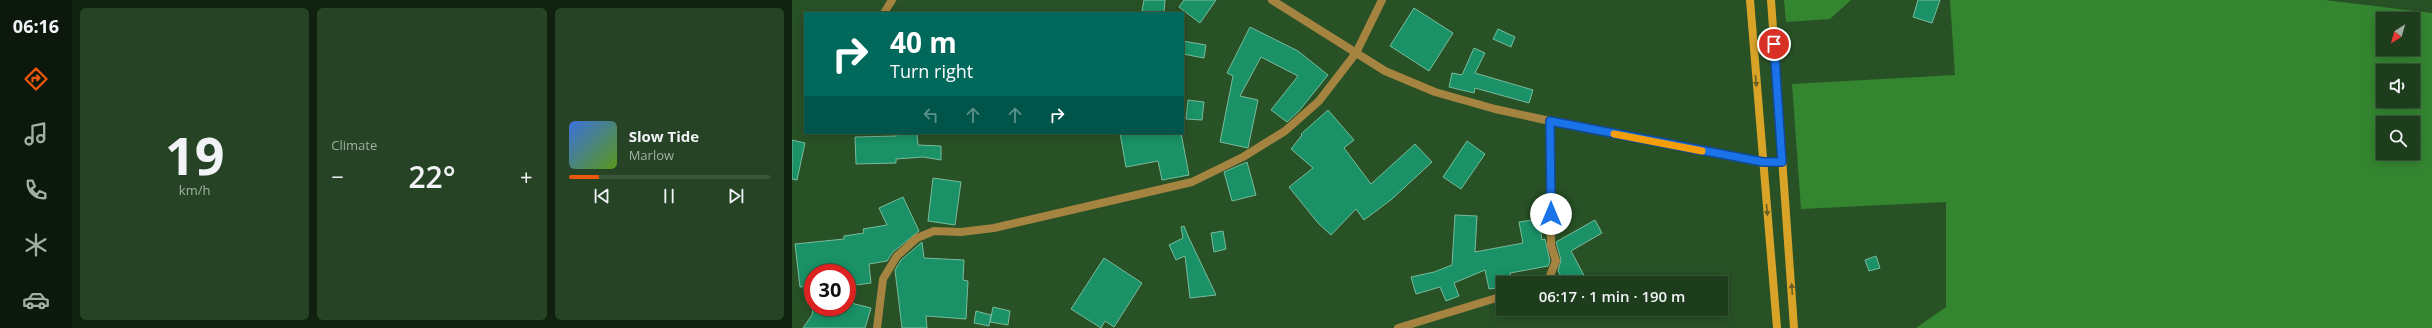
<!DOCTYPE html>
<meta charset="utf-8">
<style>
:root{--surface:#1e3d1c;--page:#264425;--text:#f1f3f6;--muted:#a1aea3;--line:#3c563b;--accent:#ea580c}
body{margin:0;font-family:"Open Sans",sans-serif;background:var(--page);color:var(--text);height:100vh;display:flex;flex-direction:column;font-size:15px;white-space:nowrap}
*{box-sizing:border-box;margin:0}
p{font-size:13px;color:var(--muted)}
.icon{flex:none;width:22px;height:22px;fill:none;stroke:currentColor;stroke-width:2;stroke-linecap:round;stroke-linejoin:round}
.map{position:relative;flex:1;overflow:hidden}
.sheet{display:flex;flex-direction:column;gap:8px;padding:8px;background:#10220f;width:720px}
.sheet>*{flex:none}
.hud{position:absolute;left:12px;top:12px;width:380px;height:122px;border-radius:0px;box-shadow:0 2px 10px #0003,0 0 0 1px var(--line);background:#00695c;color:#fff;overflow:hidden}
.needle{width:26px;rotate:217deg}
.buttons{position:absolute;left:1584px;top:12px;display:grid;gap:8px}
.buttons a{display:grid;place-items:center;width:44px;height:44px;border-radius:0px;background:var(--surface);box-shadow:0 2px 10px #0003,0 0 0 1px var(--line);font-size:20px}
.speed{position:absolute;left:12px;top:264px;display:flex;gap:8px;font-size:20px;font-weight:700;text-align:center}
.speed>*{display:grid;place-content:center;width:52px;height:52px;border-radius:50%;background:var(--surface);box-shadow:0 2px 10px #0003,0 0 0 1px var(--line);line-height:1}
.speed .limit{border:6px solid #d22;background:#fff;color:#111}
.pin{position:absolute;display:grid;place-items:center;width:34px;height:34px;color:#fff;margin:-17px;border:2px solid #fff;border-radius:50%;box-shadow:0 1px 4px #0007}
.me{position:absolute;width:44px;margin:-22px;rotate:0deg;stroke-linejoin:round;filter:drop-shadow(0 0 3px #0008)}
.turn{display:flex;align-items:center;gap:14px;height:84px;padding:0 20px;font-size:18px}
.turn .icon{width:52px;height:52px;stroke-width:2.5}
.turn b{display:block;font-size:28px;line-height:34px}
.lanes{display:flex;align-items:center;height:38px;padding:0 20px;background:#0003;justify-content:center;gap:20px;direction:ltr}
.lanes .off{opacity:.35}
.big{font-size:30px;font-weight:600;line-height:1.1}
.sheet .card{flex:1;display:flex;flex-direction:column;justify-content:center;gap:6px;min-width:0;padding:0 14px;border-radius:6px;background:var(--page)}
.sheet .dial{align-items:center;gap:0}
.dial b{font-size:52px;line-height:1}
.song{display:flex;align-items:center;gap:12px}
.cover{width:48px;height:48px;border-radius:6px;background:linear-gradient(135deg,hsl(220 70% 55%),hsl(90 70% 35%))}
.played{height:4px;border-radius:2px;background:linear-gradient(90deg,var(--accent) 15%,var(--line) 15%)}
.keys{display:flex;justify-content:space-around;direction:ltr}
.heat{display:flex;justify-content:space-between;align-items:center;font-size:22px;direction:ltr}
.sheet .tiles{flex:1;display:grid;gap:8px;grid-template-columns:repeat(3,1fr)}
.trip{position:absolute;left:704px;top:276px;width:232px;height:40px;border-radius:0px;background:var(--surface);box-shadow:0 2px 10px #0003,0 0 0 1px var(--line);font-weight:600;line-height:40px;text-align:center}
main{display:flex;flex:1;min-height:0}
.dock{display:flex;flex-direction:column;width:72px;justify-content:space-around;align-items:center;background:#0c180b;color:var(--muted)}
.dock .icon{width:28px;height:28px}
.dock .on{color:var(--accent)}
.dock b{font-size:18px;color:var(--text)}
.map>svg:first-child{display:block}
</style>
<main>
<nav class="dock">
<b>06:16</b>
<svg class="icon on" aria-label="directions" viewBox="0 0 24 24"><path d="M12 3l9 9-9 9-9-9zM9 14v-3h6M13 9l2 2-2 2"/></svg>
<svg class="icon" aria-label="music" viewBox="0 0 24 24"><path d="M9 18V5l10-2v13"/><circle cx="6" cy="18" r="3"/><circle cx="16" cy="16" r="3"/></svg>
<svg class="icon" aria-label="phone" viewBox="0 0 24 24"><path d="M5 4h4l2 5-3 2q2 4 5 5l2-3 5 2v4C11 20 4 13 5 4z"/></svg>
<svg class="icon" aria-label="climate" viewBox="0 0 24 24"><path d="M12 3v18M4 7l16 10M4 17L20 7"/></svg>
<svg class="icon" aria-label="car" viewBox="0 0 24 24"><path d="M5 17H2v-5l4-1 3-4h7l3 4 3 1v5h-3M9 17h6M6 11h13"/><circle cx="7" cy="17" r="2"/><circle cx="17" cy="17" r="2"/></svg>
</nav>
<section class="sheet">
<div class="tiles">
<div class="card dial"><b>19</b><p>km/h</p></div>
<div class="card"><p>Climate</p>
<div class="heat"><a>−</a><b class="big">22°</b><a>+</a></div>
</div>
<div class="card">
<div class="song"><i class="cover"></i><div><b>Slow Tide</b><p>Marlow</p></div></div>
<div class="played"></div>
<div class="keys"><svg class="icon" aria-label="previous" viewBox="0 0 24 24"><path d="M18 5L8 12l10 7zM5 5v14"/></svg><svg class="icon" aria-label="pause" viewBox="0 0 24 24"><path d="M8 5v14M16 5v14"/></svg><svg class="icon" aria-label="next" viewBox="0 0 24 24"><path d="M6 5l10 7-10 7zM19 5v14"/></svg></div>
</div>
</div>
</section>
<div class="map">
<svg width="1640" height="328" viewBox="0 0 1640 328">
<rect width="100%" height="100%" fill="#285126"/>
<path fill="#348530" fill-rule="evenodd" d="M992,0H1059L1038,19L994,22Z
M1158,0H1533L1640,13V328H1124L1154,307V202L1009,209L1000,84L1163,75ZM1591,19H1621V49H1591ZM1591,71H1621V101H1591ZM1591,123H1621V153H1591Z"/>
<path fill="#1a9166" stroke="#79bc9c" d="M352,0H373L372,13L350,11Z
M392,0H424L408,23L387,7Z
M1126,0H1148L1140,23L1121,17Z
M622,8L661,33L637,71L598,46Z
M458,27L506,51L536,75L507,111L495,122L479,110L506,76L469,57L448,96L466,100L456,148L428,142L441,76L435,73Z
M706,29L723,37L719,47L701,39Z
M391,41L414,45L412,58L391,54Z
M682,48L693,53L683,73L741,90L737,103L683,88L682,93L657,87L660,73L670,75Z
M396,100L412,102L410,120L394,119Z
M536,110L562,140L552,148L579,184L623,144L640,162L600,199L572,220L564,209L539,235L526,223L497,187L521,168L499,149L510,135L509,134Z
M104,133H125L126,145L149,146V160L131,157L104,159V163L64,164L63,137L104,136Z
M328,133H389L397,175L370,180L366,161L334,167Z
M0,140L13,143L5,180L0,179Z
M675,141L693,154L669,189L651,177Z
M455,162L464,195L440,201L432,172Z
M141,178L169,182L163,225L136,221Z
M111,197L127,231L101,252L95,261L77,264L79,283L56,286L55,273H21V286L8,287L3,244L52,239V236L72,233L71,229L95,225L87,208Z
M663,215L685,216L683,252L731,243L727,222L747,219L750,240L753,239L758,261L756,266L718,273L720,283H711V287L697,289L693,270L662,283L667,296L654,301L648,287L624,294L619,277L642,272L660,265Z
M803,220L810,233L779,251L796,283H773L766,271L769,260L764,242Z
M392,226L396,236L424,295L398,298L393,256L384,260L377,245L391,238L389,227Z
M431,231L434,249L422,252L419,233Z
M130,242L132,258L172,260L171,280L176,281L174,319L134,316L135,328H110L103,270L109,260Z
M1084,256L1088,268L1077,271L1073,260Z
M312,258L350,283L322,327L313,321L309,328L279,309Z
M55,302L79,308L73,328H11L20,315L21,307H55Z
M201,307L218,311L216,325L198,322Z
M184,311L199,315L197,326L182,323Z"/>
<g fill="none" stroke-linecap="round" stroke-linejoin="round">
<path stroke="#a58340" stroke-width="8" d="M480,0L593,71L643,92L703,109L758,121L971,162H991
M92,13L100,0
M746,283L757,278L764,261L759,245L758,121
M85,328L91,279L105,256L125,238L142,231L169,232L202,228L400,182L451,157L493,131L527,101L564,53L590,0
M606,328L711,296"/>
<path stroke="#d9a328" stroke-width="8" d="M958,0L985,328
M979,0L1002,328"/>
</g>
<defs><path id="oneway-solid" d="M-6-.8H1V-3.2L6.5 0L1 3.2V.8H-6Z"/></defs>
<g fill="#695f22">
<use href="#oneway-solid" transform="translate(964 81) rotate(85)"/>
<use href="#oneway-solid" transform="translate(975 210) rotate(85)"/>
<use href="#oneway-solid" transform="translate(1000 289) rotate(-94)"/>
</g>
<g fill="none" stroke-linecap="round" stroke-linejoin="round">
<defs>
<path id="route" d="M759,214L758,121L971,162H990L982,44"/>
</defs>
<use href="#route" stroke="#114b97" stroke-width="10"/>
<use href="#route" stroke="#1a73e8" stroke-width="7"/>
<path stroke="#f59e0b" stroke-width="7" d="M822,134L910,151"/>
</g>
</svg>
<div class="buttons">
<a><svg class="needle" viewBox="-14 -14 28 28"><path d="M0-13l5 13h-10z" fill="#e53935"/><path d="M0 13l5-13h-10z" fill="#a1aea3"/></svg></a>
<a><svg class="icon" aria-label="sound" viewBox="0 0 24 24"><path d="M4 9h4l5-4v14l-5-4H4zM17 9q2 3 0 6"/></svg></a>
<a><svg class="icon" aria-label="search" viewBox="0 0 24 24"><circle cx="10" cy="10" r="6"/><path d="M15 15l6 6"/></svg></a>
</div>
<div class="speed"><div class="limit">30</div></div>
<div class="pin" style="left:982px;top:44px;background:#d93025"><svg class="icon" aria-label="arrive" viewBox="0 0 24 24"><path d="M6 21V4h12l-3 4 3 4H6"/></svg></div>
<svg class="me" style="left:759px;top:214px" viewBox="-20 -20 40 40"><circle r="19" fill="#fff"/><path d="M0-13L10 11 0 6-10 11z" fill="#1a73e8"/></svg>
<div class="trip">06:17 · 1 min · 190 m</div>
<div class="hud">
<div class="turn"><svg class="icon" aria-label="right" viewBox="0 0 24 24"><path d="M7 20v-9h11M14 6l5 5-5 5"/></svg><div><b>40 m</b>Turn right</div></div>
<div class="lanes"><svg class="icon off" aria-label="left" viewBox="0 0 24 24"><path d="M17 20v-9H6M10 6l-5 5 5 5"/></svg><svg class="icon off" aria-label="ahead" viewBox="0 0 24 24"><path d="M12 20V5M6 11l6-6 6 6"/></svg><svg class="icon off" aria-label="ahead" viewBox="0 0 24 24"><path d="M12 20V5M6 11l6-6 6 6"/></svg><svg class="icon" aria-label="right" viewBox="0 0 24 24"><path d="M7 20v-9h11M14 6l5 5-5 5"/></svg></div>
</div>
</div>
</main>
